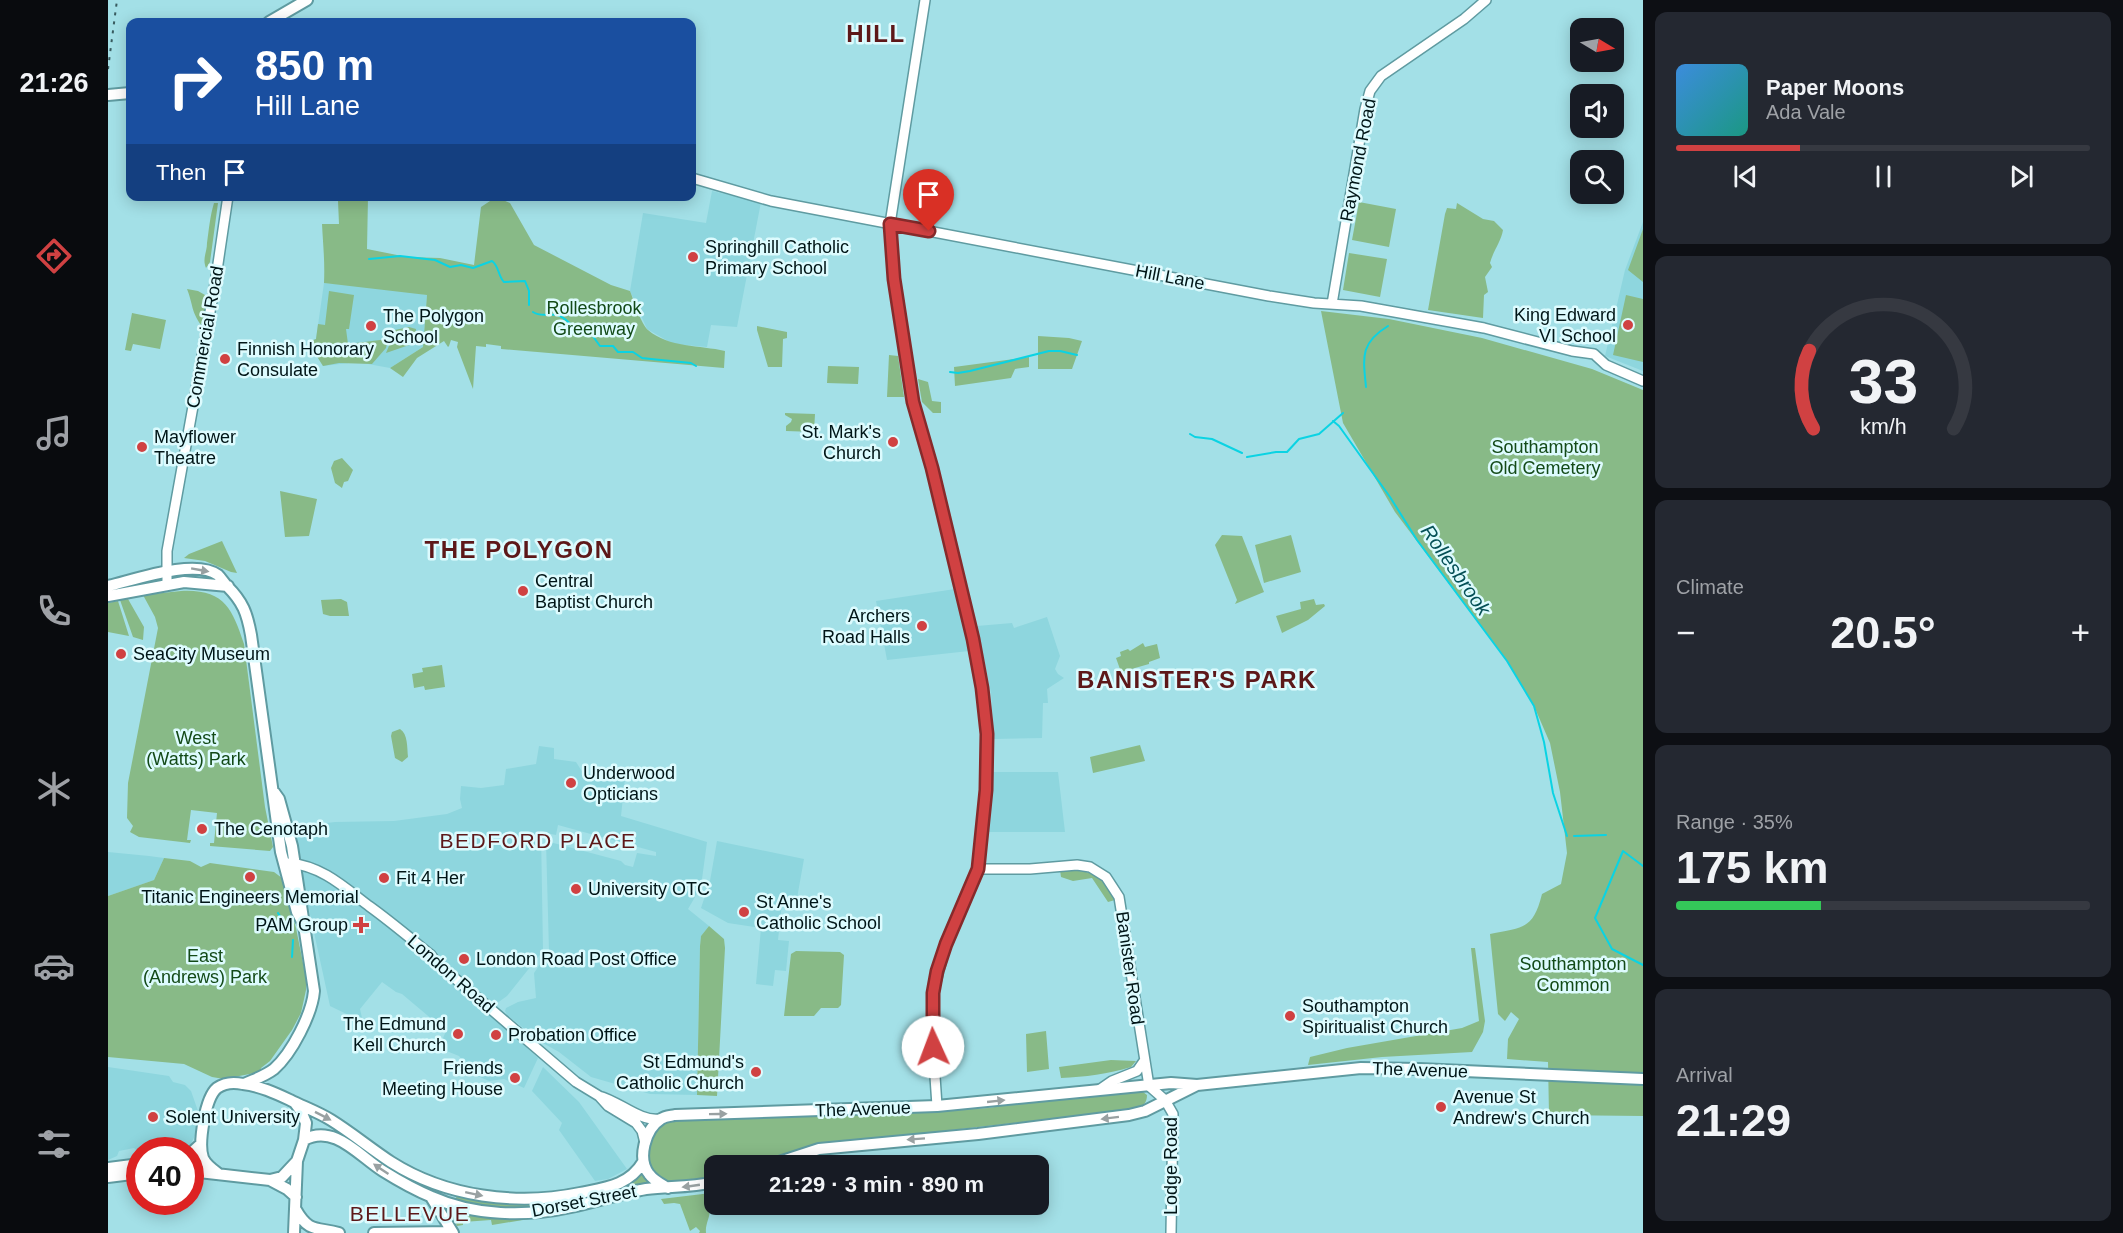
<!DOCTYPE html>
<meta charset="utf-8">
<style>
:root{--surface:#171b24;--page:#242831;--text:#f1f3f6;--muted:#9ea1a6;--line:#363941;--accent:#d04142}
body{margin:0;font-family:Arial,sans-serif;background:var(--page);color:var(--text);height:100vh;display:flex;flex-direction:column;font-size:22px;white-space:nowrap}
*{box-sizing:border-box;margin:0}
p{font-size:20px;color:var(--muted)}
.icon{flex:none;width:33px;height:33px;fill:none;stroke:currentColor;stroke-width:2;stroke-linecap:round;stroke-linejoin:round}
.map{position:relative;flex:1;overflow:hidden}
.sheet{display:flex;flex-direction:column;gap:12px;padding:12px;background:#0d0f14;width:480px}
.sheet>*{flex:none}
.guide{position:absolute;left:18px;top:18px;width:570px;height:183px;border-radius:12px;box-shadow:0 3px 15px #0003;background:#1a4fa0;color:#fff;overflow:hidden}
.needle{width:39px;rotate:100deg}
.tools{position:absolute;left:1462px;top:18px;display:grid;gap:12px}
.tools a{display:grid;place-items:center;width:54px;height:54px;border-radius:12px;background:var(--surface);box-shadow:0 3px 15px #0003;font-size:30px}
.speed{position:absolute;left:18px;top:1137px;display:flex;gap:12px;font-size:30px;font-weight:700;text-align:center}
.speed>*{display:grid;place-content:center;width:78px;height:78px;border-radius:50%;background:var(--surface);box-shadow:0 3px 15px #0003;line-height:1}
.speed .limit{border:9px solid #d22;background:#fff;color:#111}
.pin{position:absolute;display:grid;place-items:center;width:51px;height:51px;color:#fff;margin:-62px -26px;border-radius:50% 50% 50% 0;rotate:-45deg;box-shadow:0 0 6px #0007}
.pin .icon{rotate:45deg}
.me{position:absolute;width:66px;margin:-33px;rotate:358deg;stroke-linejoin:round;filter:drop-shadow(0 0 4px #0008)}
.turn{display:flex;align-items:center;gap:21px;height:126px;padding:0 30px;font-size:27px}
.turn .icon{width:78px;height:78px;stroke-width:2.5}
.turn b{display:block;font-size:42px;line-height:51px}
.then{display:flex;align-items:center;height:57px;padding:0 30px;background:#0003;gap:12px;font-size:22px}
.big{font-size:45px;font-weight:700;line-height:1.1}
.sheet .card{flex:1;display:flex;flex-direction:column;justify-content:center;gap:9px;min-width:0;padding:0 21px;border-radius:12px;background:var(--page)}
.sheet .dial{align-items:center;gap:0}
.dial svg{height:156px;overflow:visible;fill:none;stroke:var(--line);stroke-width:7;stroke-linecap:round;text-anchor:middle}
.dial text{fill:var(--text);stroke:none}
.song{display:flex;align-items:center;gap:18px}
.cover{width:72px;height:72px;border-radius:9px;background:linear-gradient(135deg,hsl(210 70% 55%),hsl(170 70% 35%))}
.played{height:6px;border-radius:3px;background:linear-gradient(90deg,var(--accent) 30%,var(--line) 30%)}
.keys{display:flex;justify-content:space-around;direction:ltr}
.heat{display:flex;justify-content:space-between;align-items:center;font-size:33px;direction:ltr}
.charge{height:9px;border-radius:4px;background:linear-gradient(90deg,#34c759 35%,var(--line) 0)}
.trip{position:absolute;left:596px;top:1155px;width:345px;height:60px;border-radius:12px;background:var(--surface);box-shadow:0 3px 15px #0003;font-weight:700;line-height:60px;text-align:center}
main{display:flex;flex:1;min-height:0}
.tab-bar{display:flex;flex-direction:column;width:108px;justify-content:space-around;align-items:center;background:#090b0e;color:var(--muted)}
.tab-bar .icon{width:42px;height:42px}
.tab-bar .current{color:var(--accent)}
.tab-bar b{font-size:27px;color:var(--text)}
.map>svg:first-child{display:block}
</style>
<main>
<nav class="tab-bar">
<b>21:26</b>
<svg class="icon current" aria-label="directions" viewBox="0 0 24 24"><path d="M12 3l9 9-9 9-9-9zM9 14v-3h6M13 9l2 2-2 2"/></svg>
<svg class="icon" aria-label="music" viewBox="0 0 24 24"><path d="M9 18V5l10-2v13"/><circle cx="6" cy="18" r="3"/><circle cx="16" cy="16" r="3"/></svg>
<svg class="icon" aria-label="phone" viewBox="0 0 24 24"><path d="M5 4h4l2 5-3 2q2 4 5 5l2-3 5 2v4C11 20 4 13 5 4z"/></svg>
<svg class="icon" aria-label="climate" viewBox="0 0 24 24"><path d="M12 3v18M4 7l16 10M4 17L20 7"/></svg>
<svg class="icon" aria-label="car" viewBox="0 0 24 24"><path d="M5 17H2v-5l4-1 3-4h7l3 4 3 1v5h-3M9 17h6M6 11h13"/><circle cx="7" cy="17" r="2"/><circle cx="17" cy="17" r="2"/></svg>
<svg class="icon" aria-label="filters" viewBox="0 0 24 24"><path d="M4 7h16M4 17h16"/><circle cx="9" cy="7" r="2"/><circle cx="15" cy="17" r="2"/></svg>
</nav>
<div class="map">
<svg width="1535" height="1233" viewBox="0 0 1535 1233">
<rect width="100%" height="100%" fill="#a3e0e7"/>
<path fill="#8ed6de" d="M604,191L653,202L629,327L603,325L599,347L565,344L539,329L522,291L535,213L598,223Z
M1535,222V371L1497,356L1517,270Z
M216,283L285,289L319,295L315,347L282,368L249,362L215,366L200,342L208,339Z
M847,589L861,651L779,660L768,601Z
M939,617L952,656L947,669L950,674L956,678L939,689L940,703H935L934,738L886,739L883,693L869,626L904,623L906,628Z
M431,746L446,748V759L468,762L475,773L517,778L513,816L599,842L594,879L587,897L580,909L601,926L593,936L592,946L589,1095L542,1094L483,1077L451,1052L433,1042L399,1015L397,1011L398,1008L410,1002L428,998L426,973L441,951L438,841L513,861L517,865L525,867L529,853L548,856V852L450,825L448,835L433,832L435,951L399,996L378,1011L430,1058L416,1088L396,1079L381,1081L365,1074L351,1056L331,1048L338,1031L294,994L288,992L274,982L252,1009L255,1022L222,1006L197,891L187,830L194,826L227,822L286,821L339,814L354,808L352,799L353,786L373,788L396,785L398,769L428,764Z
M885,772H950L957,832H880Z
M609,841L696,859L688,904L674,903L670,940L681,941L678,971L667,970L665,986L648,984L653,928L620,923L593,908L602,881Z
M0,852L41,856L56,858L46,880L0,896Z
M0,1067L61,1076L65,1082L77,1085L83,1091L90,1111L88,1133L83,1144L74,1150L31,1152L26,1148L11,1151L9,1156L0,1160Z
M435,1067L471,1102L519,1169L500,1179L487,1181L451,1130L454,1123L424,1091Z"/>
<path fill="#88ba87" d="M235,197H260L259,249L299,257L332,258L366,265L373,207L388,197L402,203L426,245L503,285L522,291C526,301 533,324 540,330C561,348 592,345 617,351L616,368L393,349V346L378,344V347L368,346L365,389L349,347L350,342L343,340L341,346L340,347L336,341L309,358L295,377L282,368L315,347L319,295L216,283C217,262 215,244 214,224H231L230,201H235Z
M1251,202L1288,209L1281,247L1244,240Z
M106,203H110L102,262L98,268C94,258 99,253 99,243C101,229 102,216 106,203Z
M1349,203L1375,219L1386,221L1395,230C1393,242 1385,251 1382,263L1384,267L1377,277L1380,292L1376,295L1375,318L1320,310L1337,214L1339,208L1348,209Z
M1535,229V282L1520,270Z
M1241,253L1279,259L1272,297L1235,290Z
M79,289L90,291L97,295L98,308L93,325C83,311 85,304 79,289Z
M221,291L246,295L241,329H238L240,344L280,339L278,348L264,364L231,363L215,366L200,342L208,339L210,324L217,325Z
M1518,295L1535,299V362L1505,355Z
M1213,311L1281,319L1374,338L1484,369L1535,390V1116L1441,1115L1440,1062L1399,1059L1400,1039L1411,1019L1403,1012L1397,1021L1390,1014L1382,934C1415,927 1425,930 1434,894L1453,884L1459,853L1452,792L1442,743L1426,706L1399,661L1287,512L1235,423Z
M24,313L58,320L52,349L25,344L23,351L17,350Z
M649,326L679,332V338L675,339L674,367H660L649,330Z
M301,327L308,329L307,343L278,353L283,341L282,331Z
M930,336L961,338L974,341L964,369H930Z
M781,355L790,356L796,397H779Z
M921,357V367L907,369L903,378L847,386L846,367Z
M720,366L751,367L750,384L719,383Z
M810,379L820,382L824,401L833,402V413H825L814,402Z
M677,413L707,414L706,432L678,431V426L683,422L684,419L677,415Z
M234,458L245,470L240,481L236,482L234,488L227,483L223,468L226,461Z
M172,491L209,499L201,536L177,537Z
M1114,535L1134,536L1156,592L1127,604L1129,600L1107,545Z
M1183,535L1193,572L1156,583L1147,545Z
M114,541L129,573L123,572L97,561L76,558L81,554Z
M73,591C116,589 124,608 136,644L157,807L165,847L162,851L102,846V843H106L109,813L83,810L79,840H83L82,843L31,837L22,832L25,826L19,818L20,783L50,628L47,617L35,595Z
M20,599L36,627L35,640L25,637L12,600Z
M233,599L239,602L241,616H222L215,614L213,600Z
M1206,599L1208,605L1216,604L1217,606L1200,620L1174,633L1168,616L1193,609L1192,602Z
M10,601L21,636L0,632V603Z
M1035,643L1037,647L1049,644L1052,658L1041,662V664L1013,672L1008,658L1013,656L1012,652L1020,649L1022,651Z
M334,665L337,687L317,690L316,686L306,688L304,674L315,672L314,668Z
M292,729C300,734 299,747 300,757L294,762L287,758L283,736L284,732Z
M1032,745L1037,761L985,773L982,757Z
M56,858L82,861L93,867L102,863L166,872L174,878L188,928L198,978V990L193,1013L184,1030L162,1061L153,1068L152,1072L116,1079L104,1077L76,1064L0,1057V896L46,880Z
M952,870C979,870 997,873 1007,900L1000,902L984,878L965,881L953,877Z
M601,926L616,939L617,948L609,1096L589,1095L592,946L593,936Z
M1363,948H1367L1377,1021L1375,1032L1364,1052L1274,1057L1200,1065L1202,1057L1239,1048L1354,1028L1371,1021Z
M688,951L732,952L736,955L733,1005L730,1008H713L706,1016H676L683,954Z
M938,1031L941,1069L919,1072L918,1034Z
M1003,1060L1028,1061L1023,1067C1000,1074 977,1077 953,1078L951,1067Z
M1035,1092L1039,1095C1039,1102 1036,1106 1029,1109L712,1145L645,1165L606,1166V1177C589,1180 571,1187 554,1179C535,1171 539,1137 553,1125C557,1122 562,1121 567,1120L773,1114L881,1108L928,1100Z
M534,1173L541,1183C475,1201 416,1217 347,1201L349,1195L374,1200L514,1187L527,1181Z
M603,1193L606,1208L602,1209C602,1218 597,1224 598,1233H591L592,1231L588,1227L582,1231L572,1204L566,1203L556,1204L553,1199Z
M344,1208L426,1216L427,1218L384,1225L383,1220L355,1222V1225L349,1226L343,1213Z"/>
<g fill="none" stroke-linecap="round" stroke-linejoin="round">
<path stroke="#0bd3e3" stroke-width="2" d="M261,259L292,256L327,260L342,267L353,265L365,268L384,261C391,266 390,276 396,282L417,281L421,291V305
M425,312C434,318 442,312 452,316C465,322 468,338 484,335L492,346H505L510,352H525L534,358L543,359L583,363L588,366
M842,372L850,373L862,371L941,351H952L969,355
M1258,387C1255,357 1252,343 1280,326
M1225,421L1231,426L1282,497L1309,540L1399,661L1426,706L1436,742L1445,793L1459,836
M1082,434L1087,437L1104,439L1134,453
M1139,457L1168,452H1179L1191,439L1211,434L1235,413
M1466,836L1498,835
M1535,866L1515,851L1487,918L1504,949L1535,965
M170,913L181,932
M184,957L185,940"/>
<defs>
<path id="secondary" d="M817,0L782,224L788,292L803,392L824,468L865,639L874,688L879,744L878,790L870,869L838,944L825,993V1047L829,1106
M584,178L663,201L1161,296L1206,303L1253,306L1376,328L1464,351L1486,354L1498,365L1535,381
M1224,304L1257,109L1262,91L1273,76L1356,19L1378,0
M59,584V551L107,284L120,196
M181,863C214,866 236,887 261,906C282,921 302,938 323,955L329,963L468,1082L491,1096L500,1106L528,1123L534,1131L537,1143
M870,869H922L969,865L982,867L998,877L1011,897L1041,1086L1057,1100L1065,1114L1063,1233
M991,1090L1004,1081L1029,1071L1036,1061
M491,1096C511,1101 532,1122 552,1119"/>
<path id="primary" d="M161,22L199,0
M0,95L22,93
M0,586C26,580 87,558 110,575C113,578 116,583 119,586C135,602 139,613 143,635L173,852L189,912L196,925
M0,596L76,582L120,586
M136,1084C147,1079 157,1076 166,1069C184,1053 204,1014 206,991L184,846L171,799L166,792
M196,1140C226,1123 252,1157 275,1171C291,1181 307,1190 324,1197C366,1216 418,1217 463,1207C488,1202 513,1193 538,1189C562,1186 581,1188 606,1182
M82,1154L93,1144
M659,1166L711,1149L870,1134L1021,1115L1037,1111L1089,1085
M0,1168L32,1164
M82,1171L162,1180L174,1177L189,1161
M111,1174C104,1169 98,1165 95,1158C90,1144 97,1098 109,1088C116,1083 126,1082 135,1084C152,1086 167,1093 182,1100C196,1107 210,1112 223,1120C244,1133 263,1149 283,1162C338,1197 409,1206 472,1193C496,1188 521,1186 535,1162
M0,1177L32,1173
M162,1180L179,1189L188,1197
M560,1188C553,1184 546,1181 541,1174C529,1159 537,1129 553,1119C557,1116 563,1116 567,1115L829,1106L1063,1083L1089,1085L1253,1068L1311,1069L1535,1079
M323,1197L345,1233
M188,1210C201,1233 209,1227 231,1233
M186,1233L189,1161L196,1140L198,1123L193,1111L187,1103
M266,1233L344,1232"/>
</defs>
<use href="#secondary" stroke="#5f9ba1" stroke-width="12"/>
<use href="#primary" stroke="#5f9ba1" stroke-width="14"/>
<use href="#secondary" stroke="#fff" stroke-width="9"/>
<use href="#primary" stroke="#fff" stroke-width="10"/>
<path stroke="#385b5f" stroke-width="2" stroke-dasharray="3 6" stroke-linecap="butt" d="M0,69L9,0"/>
</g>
<defs><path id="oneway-solid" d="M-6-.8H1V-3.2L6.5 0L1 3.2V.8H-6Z" transform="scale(1.5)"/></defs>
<g fill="#99a1a2">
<use href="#oneway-solid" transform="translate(92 570) rotate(10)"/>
<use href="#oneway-solid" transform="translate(888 1101) rotate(-6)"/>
<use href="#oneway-solid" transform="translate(610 1114) rotate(-1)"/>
<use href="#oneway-solid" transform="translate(215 1116) rotate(27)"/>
<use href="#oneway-solid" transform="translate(1002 1118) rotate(173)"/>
<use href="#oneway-solid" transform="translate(808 1139) rotate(176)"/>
<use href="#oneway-solid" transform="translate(273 1169) rotate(-146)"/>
<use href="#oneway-solid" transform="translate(583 1186) rotate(172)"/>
<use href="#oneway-solid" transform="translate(366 1194) rotate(12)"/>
</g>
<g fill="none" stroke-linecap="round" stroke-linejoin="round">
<defs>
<path id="route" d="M821,231L782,224L786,279L805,402L824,468L865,639L874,688L879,734L878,790L870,869L838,944L829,971L825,993V1047"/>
</defs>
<use href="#route" stroke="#872a2b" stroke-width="15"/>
<use href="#route" stroke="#d04142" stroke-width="10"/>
</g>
<g fill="#d04142" stroke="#ddfbfe" stroke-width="2">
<circle cx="585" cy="257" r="6"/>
<circle cx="1520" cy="325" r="6"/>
<circle cx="263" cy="326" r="6"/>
<circle cx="117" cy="359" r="6"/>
<circle cx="785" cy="442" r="6"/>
<circle cx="34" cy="447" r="6"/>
<circle cx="415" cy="591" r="6"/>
<circle cx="814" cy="626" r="6"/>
<circle cx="13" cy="654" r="6"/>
<circle cx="463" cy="783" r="6"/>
<circle cx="94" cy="829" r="6"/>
<circle cx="142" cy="877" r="6"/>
<circle cx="276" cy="878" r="6"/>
<circle cx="468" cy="889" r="6"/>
<circle cx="636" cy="912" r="6"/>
<path d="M250 916h6v6h6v6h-6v6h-6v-6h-6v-6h6z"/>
<circle cx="356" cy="959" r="6"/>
<circle cx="1182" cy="1016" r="6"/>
<circle cx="350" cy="1034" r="6"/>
<circle cx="388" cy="1035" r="6"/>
<circle cx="648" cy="1072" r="6"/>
<circle cx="407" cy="1078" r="6"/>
<circle cx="1333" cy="1107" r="6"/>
<circle cx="45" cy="1117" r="6"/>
</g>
<g text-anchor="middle" stroke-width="5" stroke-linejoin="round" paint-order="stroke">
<g font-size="18" fill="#001517" stroke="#ddfbfe">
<text transform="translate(1250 160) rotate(-79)" y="6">Raymond Road</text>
<text transform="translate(1062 277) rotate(11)" y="6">Hill Lane</text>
<text transform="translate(97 337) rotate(-80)" y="6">Commercial Road</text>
<text transform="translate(1022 968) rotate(82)" y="6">Banister Road</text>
<text transform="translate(343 974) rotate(41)" y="6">London Road</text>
<text transform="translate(1312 1070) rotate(2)" y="6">The Avenue</text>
<text transform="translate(755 1109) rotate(-2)" y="6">The Avenue</text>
<text transform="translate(1063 1166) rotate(-90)" y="6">Lodge Road</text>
<text transform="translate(476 1201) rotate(-11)" y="6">Dorset Street</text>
</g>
<g font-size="18" fill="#001517" stroke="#ddfbfe" text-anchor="start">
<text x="597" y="253">Springhill Catholic<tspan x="597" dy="21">Primary School</tspan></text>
<text x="1508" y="321" text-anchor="end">King Edward<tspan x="1508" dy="21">VI School</tspan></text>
<text x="275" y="322">The Polygon<tspan x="275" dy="21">School</tspan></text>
<text x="129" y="355">Finnish Honorary<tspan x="129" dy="21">Consulate</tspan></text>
<text x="773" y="438" text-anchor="end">St. Mark's<tspan x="773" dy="21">Church</tspan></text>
<text x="46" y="443">Mayflower<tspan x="46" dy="21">Theatre</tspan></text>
<text x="427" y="587">Central<tspan x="427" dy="21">Baptist Church</tspan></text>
<text x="802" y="622" text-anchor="end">Archers<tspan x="802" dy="21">Road Halls</tspan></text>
<text x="25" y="660">SeaCity Museum</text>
<text x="475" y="779">Underwood<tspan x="475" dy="21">Opticians</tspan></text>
<text x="106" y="835">The Cenotaph</text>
<text x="288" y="884">Fit 4 Her</text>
<text x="480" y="895">University OTC</text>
<text x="142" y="903" text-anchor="middle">Titanic Engineers Memorial</text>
<text x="648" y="908">St Anne's<tspan x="648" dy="21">Catholic School</tspan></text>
<text x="240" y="931" text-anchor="end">PAM Group</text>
<text x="368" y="965">London Road Post Office</text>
<text x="1194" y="1012">Southampton<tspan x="1194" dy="21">Spiritualist Church</tspan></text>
<text x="338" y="1030" text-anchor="end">The Edmund<tspan x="338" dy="21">Kell Church</tspan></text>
<text x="400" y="1041">Probation Office</text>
<text x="636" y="1068" text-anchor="end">St Edmund's<tspan x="636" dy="21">Catholic Church</tspan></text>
<text x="395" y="1074" text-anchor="end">Friends<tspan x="395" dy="21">Meeting House</tspan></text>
<text x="1345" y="1103">Avenue St<tspan x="1345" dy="21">Andrew's Church</tspan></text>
<text x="57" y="1123">Solent University</text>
</g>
<g font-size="18" fill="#134a17" stroke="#ddfbfe">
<text x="486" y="314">Rollesbrook<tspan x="486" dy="21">Greenway</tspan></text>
<text x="1437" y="453">Southampton<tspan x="1437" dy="21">Old Cemetery</tspan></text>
<text x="88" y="744">West<tspan x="88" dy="21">(Watts) Park</tspan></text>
<text x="97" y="962">East<tspan x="97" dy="21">(Andrews) Park</tspan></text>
<text x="1465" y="970">Southampton<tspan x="1465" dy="21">Common</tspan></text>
</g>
<g font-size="20" font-style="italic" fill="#045056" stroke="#ddfbfe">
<text transform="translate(1348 570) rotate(55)" y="7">Rollesbrook</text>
</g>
<g font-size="21" letter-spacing="1.5" fill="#5d1819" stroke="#ddfbfe">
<text x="430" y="848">BEDFORD PLACE</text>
<text x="302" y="1221">BELLEVUE</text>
</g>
<g font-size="24" font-weight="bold" letter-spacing="1.5" fill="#5d1819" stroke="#ddfbfe">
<text x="768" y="42">HILL</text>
<text x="411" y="558">THE POLYGON</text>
<text x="1089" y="688">BANISTER'S PARK</text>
</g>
</g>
</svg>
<div class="tools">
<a><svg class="needle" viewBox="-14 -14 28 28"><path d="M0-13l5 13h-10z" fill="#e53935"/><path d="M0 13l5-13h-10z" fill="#9ea1a6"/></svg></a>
<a><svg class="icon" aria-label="sound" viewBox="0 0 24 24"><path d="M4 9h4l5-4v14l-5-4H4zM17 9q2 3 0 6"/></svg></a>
<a><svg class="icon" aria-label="search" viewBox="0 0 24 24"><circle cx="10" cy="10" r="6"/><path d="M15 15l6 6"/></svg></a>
</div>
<div class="speed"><div class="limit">40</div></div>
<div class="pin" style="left:821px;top:231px;background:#d93025"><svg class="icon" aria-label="arrive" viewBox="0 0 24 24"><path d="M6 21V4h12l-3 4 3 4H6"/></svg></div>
<svg class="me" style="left:825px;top:1047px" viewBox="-20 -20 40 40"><circle r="19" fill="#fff"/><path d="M0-13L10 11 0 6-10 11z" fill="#d04142"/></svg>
<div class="trip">21:29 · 3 min · 890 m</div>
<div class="guide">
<div class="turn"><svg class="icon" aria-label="right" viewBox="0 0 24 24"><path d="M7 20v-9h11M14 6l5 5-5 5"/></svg><div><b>850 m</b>Hill Lane</div></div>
<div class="then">Then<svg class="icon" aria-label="arrive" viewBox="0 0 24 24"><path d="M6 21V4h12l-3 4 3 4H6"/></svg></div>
</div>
</div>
<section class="sheet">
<div class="card">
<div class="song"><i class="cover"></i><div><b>Paper Moons</b><p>Ada Vale</p></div></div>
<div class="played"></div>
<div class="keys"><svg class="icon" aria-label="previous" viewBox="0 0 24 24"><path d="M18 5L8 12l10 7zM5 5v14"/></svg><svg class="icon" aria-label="pause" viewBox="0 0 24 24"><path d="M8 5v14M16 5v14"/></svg><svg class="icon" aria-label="next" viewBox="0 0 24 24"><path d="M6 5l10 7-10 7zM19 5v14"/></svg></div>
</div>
<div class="card dial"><svg viewBox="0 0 100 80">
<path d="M14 69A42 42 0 1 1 86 69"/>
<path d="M14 69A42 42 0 0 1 12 29" stroke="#d04142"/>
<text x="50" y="56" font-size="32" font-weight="700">33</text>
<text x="50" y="72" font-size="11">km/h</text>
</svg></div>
<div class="card"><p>Climate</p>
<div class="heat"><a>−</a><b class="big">20.5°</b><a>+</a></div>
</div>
<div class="card"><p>Range · 35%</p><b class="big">175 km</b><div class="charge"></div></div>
<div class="card"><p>Arrival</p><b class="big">21:29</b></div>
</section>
</main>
